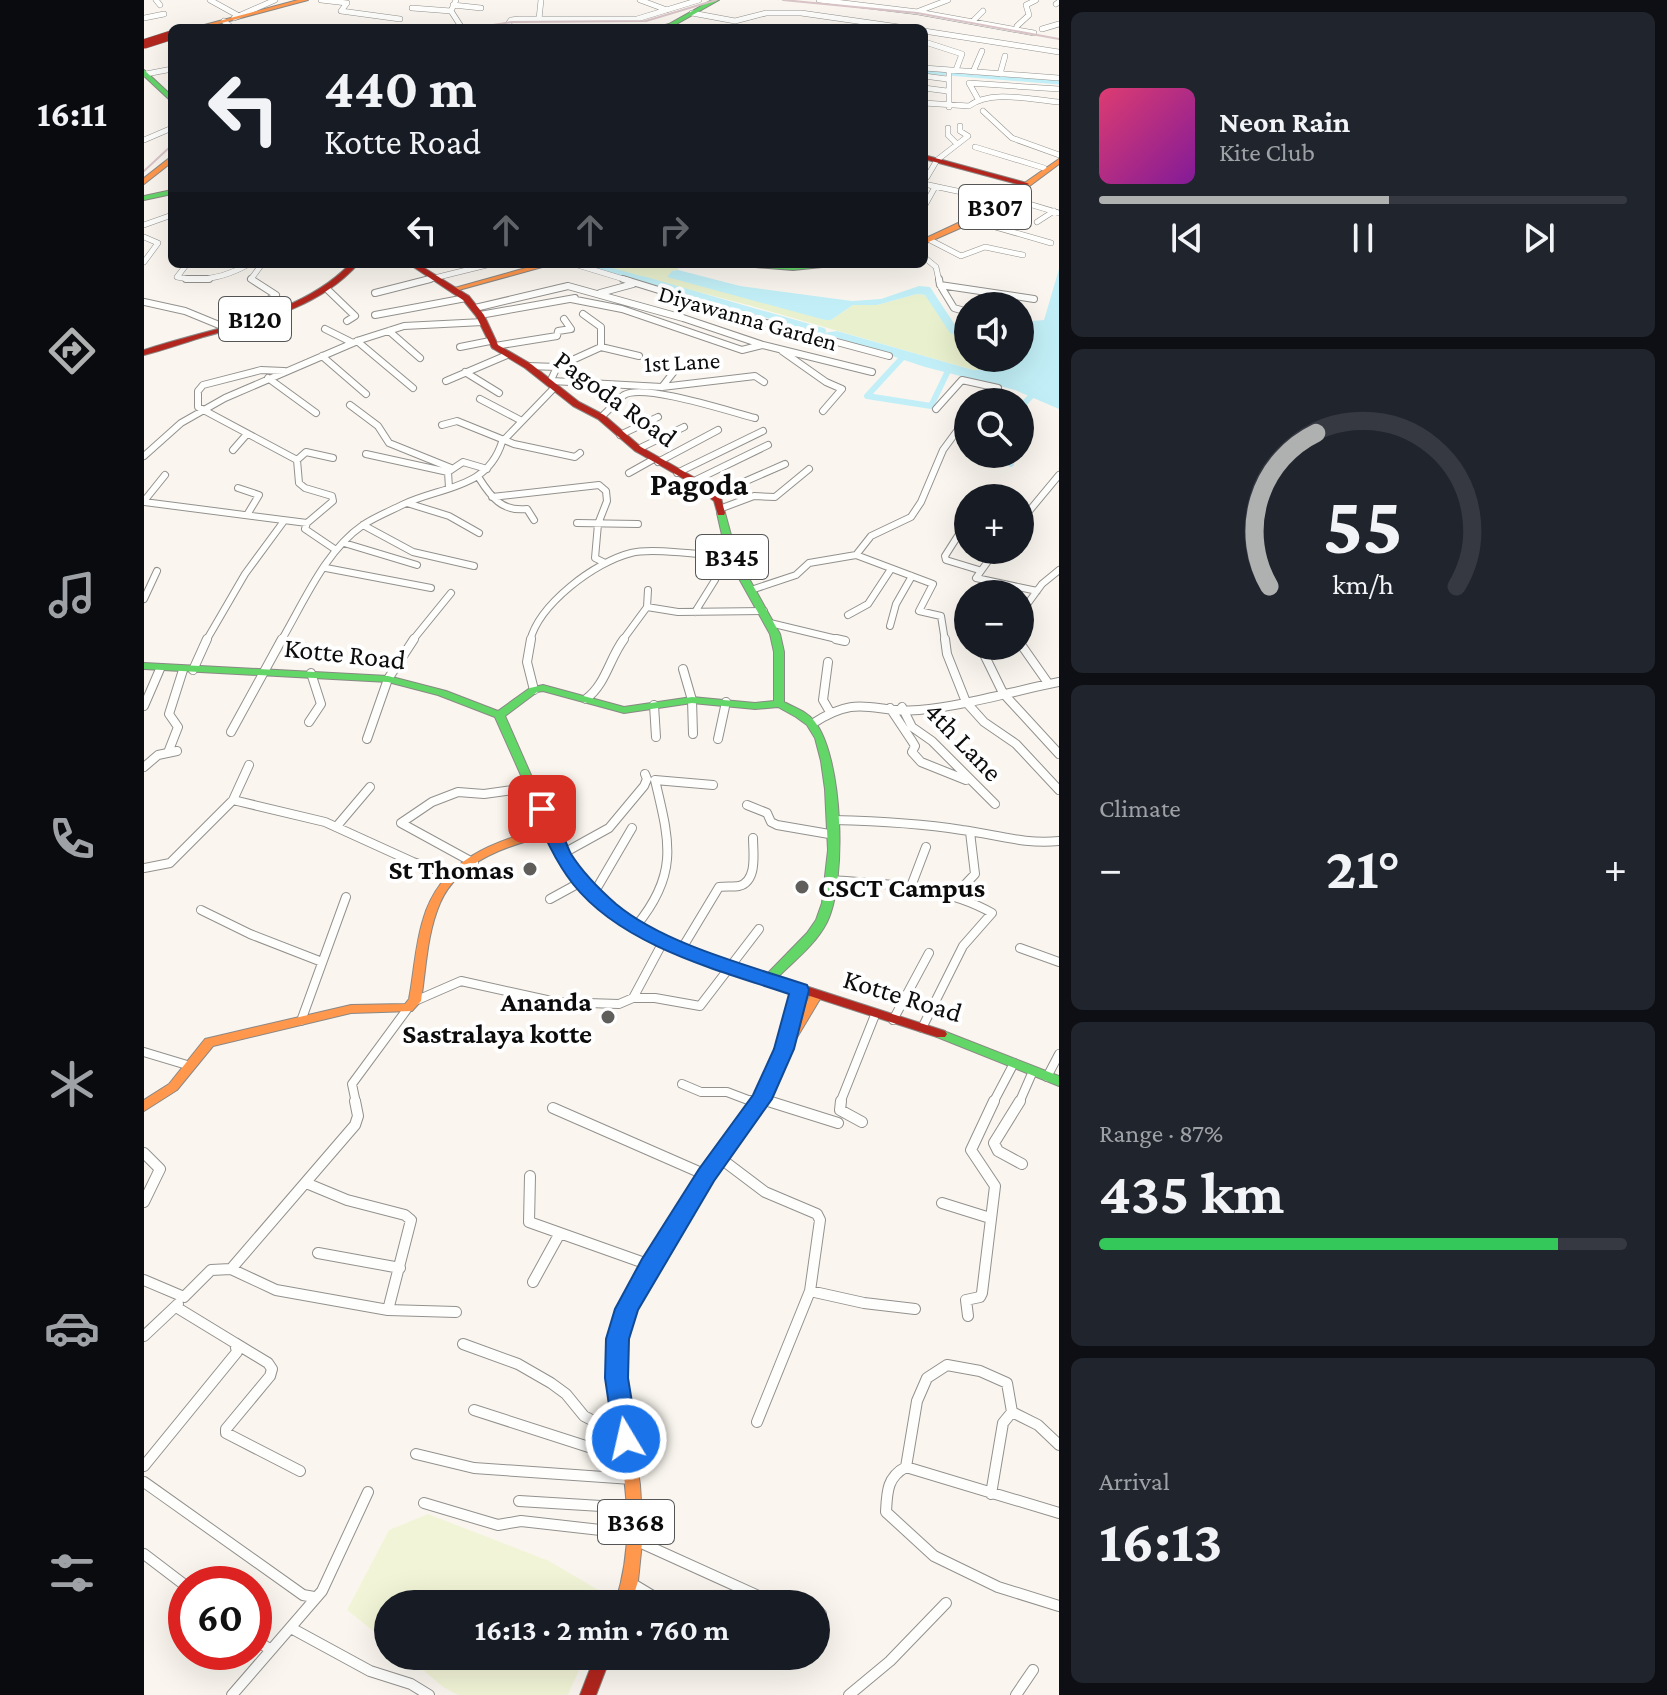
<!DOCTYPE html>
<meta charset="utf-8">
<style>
:root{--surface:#171b24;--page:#20242c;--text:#f1f3f6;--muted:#9ea1a6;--line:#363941;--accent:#afb0b0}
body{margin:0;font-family:"Crimson Pro",serif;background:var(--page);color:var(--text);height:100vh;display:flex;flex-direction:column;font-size:30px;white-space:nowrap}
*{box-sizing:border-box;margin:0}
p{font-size:26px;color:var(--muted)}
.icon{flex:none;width:44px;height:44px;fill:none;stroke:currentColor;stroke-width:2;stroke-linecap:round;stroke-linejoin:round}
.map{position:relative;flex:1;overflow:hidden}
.drawer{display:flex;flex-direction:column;gap:12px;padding:12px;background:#0d0f14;width:608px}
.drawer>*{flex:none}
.top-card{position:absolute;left:24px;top:24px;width:760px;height:244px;border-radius:12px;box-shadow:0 8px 32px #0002;background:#171b24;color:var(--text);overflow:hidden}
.controls{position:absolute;left:810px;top:292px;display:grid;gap:16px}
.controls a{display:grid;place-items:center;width:80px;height:80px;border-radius:50%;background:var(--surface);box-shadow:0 8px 32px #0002;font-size:40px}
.speed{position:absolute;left:24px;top:1566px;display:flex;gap:16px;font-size:40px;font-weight:700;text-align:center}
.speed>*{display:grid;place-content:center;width:104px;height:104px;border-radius:50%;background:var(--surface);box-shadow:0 8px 32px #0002;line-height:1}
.speed .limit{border:12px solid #d22;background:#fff;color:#111}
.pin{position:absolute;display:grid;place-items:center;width:68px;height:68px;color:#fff;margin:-34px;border-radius:16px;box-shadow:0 4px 12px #0006}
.me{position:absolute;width:88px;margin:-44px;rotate:351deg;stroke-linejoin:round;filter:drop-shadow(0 0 6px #0008)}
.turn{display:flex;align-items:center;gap:28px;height:168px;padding:0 24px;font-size:36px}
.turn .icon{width:104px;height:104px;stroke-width:2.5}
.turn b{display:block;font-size:56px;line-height:68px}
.lanes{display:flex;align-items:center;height:76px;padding:0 24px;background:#0003;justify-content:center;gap:40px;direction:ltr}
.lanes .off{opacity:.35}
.big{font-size:60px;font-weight:700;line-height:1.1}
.drawer .card{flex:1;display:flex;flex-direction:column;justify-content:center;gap:12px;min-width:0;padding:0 28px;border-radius:12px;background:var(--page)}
.drawer .dial{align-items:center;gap:0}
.dial svg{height:208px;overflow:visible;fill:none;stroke:var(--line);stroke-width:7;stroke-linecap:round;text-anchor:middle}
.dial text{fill:var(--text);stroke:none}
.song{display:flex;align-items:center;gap:24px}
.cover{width:96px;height:96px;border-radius:12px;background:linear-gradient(135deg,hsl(340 70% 55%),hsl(290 70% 35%))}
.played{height:8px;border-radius:4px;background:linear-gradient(90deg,var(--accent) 55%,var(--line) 55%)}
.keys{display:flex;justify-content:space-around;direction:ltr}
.heat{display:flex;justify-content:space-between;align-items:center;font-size:44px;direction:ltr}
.charge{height:12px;border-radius:6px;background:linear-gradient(90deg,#34c759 87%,var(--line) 0)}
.trip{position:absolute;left:230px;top:1590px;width:456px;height:80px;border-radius:40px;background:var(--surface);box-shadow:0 8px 32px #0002;font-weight:700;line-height:80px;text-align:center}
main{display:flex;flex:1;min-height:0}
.tab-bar{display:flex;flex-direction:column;width:144px;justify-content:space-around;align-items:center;background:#090b0e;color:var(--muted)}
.tab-bar .icon{width:56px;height:56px}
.tab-bar .on{color:var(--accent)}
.tab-bar b{font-size:36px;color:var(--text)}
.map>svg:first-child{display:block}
</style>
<main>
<nav class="tab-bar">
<b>16:11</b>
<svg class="icon on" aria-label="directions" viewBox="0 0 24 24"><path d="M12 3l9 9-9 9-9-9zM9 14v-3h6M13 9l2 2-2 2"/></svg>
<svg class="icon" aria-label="music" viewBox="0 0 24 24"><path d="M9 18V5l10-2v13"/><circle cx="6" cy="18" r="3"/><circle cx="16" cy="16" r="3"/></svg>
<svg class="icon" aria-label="phone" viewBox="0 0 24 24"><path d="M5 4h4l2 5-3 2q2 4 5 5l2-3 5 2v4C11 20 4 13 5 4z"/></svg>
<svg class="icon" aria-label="climate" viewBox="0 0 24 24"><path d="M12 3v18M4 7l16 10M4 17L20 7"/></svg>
<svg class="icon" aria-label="car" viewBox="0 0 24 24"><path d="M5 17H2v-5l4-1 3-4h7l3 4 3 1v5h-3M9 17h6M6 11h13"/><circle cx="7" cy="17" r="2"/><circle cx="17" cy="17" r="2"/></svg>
<svg class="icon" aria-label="filters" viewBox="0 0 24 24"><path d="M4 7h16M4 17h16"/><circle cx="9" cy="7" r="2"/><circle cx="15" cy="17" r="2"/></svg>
</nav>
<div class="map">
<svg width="915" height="1695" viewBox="0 0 915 1695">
<rect width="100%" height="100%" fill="#faf6ef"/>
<path fill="#e9f0cd" d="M447,264H524L533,266L534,270L528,271L681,320H687L709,305H733L773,294L781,295L815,338L824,340V358H874L849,370H829L604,305Z"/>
<path fill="#f2f4d7" d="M284,1514L405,1561L456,1591L455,1604H244V1643L203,1610L245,1530Z
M263,1656H441L424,1695H314L299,1687Z"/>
<path fill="#c2eff7" d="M915,269V409L871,390L781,367L679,333L693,331L829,370H849L876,358V322L900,320Z
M534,270L596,286L708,301L737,299L775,286L786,287L813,328L824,335V340L806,333L781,295L773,294L733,305H709L687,320H681L523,277L528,271Z"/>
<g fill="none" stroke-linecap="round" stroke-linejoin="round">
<path stroke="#c2eff7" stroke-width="5" d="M780,71L915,82
M445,264L505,281"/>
<path stroke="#c2eff7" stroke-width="6" d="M498,279L679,331
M757,359L723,396L787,406L803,373
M876,408L888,395
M876,431L880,434L876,439
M865,454L867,464"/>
<defs>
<path id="street-far3" d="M12,0L16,5
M66,0L95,16
M177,0L203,3L197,11L256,19
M312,0L307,11L318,28
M496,0L523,10
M675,0L774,12L890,33
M912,4L915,2
M309,5L337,8
M268,8L307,11
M775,11L804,0
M548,13L591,21L622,13H657L762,28
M0,18L20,14
M90,18L131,0
M395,19L397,0
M830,20L839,11
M80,21L88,28
M873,26L885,15L882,5L892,0
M362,27L367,20L375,19H493L555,0
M190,28H202
M898,29L915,24
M780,31L915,52
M781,42L818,54L812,70
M780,68L915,78
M805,71V107
M829,72L838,51
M2,74L28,69
M856,74L861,56
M780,76L803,79
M780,88L803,91
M834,99L825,83L915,89
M780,103L825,106C847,89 888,100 915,102
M839,111L868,138L915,155
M804,128V135L812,143
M0,140L28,128
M831,147L900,168
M783,177L793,160L824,136L816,131V126
M780,184L860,201
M865,198L915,213
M781,205L791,187
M827,220L907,243
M893,222L910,211
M0,225L28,215
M0,237L14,243L0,262
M786,240L817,256L841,247L879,255
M780,257L792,267L795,281
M43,264L33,277C59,283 82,277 105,264
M430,264L486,281
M110,281L107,279L118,264
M278,281L347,264"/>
<path id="street-far2" d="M42,279H65
M107,279L132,295L110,309L117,317
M479,279L615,321L745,356
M795,279L796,285L890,299
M796,285L810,308L824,312
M184,290L211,316L203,321
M231,293L286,279
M456,293L489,284
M427,299L478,309L598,350L618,345
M0,302L41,311L80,327
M331,308L424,286L539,318L619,345L728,372
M231,315L322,298
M336,315L431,298
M181,329L209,343
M245,331L276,358
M213,341L269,388
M351,346L413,336L414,331L427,329L420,319
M316,347L346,341
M457,347L495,356
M638,351L682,382L698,389L679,411
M178,356L222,394
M384,366L413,367
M140,371L117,370L59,385L54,391V407L153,460L155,483L161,488L188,496L189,501L163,523L161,529L192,550
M321,372L355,393
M124,378L172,413
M302,381L363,355
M408,381L518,387L611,376L620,382
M406,382L413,367L457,347V327L439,314
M518,387L532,369
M336,399L376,420
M206,405L234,426L245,443L307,468
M792,409L818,380L854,388L847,402
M457,417C463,412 476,398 480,395C500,383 587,412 611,418
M298,425L313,421L370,444L431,457L436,453
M476,435L514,417
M494,449L540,427
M89,450L103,434
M222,454L304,472
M0,456L37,423L81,398L216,340L260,326L339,322
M153,460L162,452L189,458
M514,462L574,430
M485,473L510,459
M533,473L619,431
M335,478C347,497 358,512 383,509L390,520
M550,481L624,445
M94,488L115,495L103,515
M305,488L304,472L319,462L343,469
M570,495L641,464
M348,497L455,485L462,491L463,501L454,524L451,558L461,563
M0,501L21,475
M0,502L163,523
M263,503L305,516L335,533
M578,508L610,496L631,497L665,469
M824,520L801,556L802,560L835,570
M876,522L915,475
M433,523L494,524
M219,525L269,552L330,566
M200,543L273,565
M852,550L832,578L893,591
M712,555L789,584L775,611L797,616L801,641
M182,568L287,588
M607,590L652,575L665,563L712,555L727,536L767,517L777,502L799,450L824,416
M0,599L13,571
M503,607L504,590
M551,612L571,580
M876,614L898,584L915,570
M704,615L724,604L747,569
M626,623L701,641
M746,626L752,604L768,576
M62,641L101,574L140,521
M137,641C160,602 181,551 219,525C231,517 246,511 258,505C297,486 343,490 358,442L410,388
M268,641L307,593
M386,641C395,604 451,562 487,553C509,547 563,556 588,557
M478,641L503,607L534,612L620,611"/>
<path id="street-far1" d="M387,639L383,662L390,690
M692,639L701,641
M801,639L803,654L822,702L840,722L872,744L915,790
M876,643L904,683
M836,646L859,693L915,754
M684,662L679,700L686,712
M539,669L548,700L549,734
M49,670L63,639
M442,699C462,684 465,659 480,639
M510,705L512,737
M0,706L16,669
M758,707L768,727L788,741L851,804
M746,708L768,741L771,746L768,752L777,762L822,780
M165,722L177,704L167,673
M668,724C716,692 729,714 775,710C821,706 869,691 915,682
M87,732L138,639
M223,739L244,679L270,639
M574,739L582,702
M25,750L34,727L25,714L39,670
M0,767L14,755L33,751
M89,800L181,822L269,862L310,876
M603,805L623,813L627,822L633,825L691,835
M689,820C733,821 775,823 818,830C850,834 882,845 915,841
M193,826L226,787
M418,854L465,828L500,786L503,779L501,774
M330,863L257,823L288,802L314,792L340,794L390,787
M0,868L26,863L89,800L105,765
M688,880C741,884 801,886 848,913L819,946L778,1028
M766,889L782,847
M450,893L488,828
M803,896L815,891L831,874L826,832
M406,899L437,882
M57,910L106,934L178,962
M492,926C536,873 525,840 511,780L569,785
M876,948L915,962
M537,950L575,887C581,886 589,887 595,886C614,881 609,852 609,838
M489,998L519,942
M271,1001L317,981L412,1002L475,1004L489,998H511L556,1006L615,929
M749,1020L785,953
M157,1021L202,897
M0,1052L43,1065
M903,1077L915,1054
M538,1084L557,1092H583L612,1103
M618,1099L630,1103
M212,1103L208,1084L264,1008
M696,1103L731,1015
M849,1103L870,1063
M875,1103L889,1071"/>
<path id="street" d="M607,1101L615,1104
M624,1101L694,1123
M697,1101L696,1110L718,1122
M876,1101L850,1143L854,1151L878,1164
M409,1108L562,1175
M0,1153L16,1169L0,1202
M576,1158L621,1192L673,1214L676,1220L666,1291L613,1422
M386,1176L385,1222L506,1265
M798,1203L846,1218
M174,1253L256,1268
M87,1269L132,1290L244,1310L267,1220L261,1215L203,1200L162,1183
M0,1280L40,1297L67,1270L87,1269L211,1125L214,1116L211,1101
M389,1282L416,1233
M666,1291L720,1303L771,1309
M244,1310L312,1312
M824,1316L822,1300L836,1297L838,1293L851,1186L827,1150L850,1101
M0,1336L34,1304
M91,1343L124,1363L128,1369L126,1376L82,1429V1433L156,1471
M319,1344L374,1364L407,1383L422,1394L440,1416L482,1438
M330,1410L485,1460
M272,1454L330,1468L488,1479
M0,1466L93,1352L91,1343L32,1307
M762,1467L773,1401L783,1378L803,1365L836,1371L863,1383L868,1412
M0,1482L159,1595L170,1597
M847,1494L859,1423L868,1412L894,1425L915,1445
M375,1501L490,1508
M280,1503L354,1525L377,1521L492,1534
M915,1513L762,1467C743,1477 743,1492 742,1512L790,1556L854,1587L915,1606
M493,1541L632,1604
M0,1554L42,1586
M487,1583L522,1604
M672,1613L677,1614
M147,1628L226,1671L267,1684L285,1695
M110,1639L127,1650
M88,1695L178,1591L224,1492
M705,1695L746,1661L802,1603
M872,1695L889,1670"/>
<path id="fast" d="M568,0H575L529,26L510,28L525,24Z
M425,26H487L490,28H422Z
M0,70L28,96V102L0,76Z
M28,190V194L0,200V196Z
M595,264L649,266L692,264L688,266L649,270L599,266Z
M577,510L581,513L593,557L636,634L640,652V702C651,708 664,712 671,722C699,758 703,882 683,922C671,946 647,963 629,982H621L619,979L621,976L663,933L672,920L678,903L684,850L681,789L677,761L671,738L663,725L652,717L634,707L611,709L548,703L480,713L399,691L393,692L361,716L394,791L389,794L384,791L351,717L294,695L244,682L0,669V663L244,676L302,691L354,711L386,688L399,685L480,707L548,697L611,703L630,701V652L626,634L583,557L573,513Z
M656,986L660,987L662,990L646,1049L624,1099L589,1149L584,1150L579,1149L578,1145L579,1141L613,1097L634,1049L650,990L652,987Z
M797,1030L915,1076V1086L793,1037L791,1034L793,1031Z"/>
<path id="slow" d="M154,0H164L59,28H49Z
M316,26L319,27L320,28H313Z
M28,156V162L0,184V178Z
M915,159V164L848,214L780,244V239L842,210Z
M396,264H409L311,291L307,289Z
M406,827L410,828L411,831L410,834C368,844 315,859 296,903C283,933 282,968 277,1001L268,1011L207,1013L69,1046L33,1090L0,1111V1100L25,1084L61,1039L207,1005L261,1004L265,999C270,973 271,946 279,920C296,860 350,840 406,827Z
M672,992L676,993L678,996L676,999L652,1039H644L642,1036L644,1033L668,993Z
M584,1140L589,1141L590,1145L542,1216L508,1272L485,1319L480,1340V1376L496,1485L499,1533L494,1581L487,1604H471C491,1542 483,1491 473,1428C469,1401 462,1371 466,1343C469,1321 479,1300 490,1280C515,1231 547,1186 579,1141Z"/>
<path id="jam" d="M349,26H400L403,28H346Z
M780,155L883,183L885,184L881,186L780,159Z
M206,264H214C175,308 114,322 59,337C39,343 20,350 0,355V350C68,327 155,317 206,264Z
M265,264H274L325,296L340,315L354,345L387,364L435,402L460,415L497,447L553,479L577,498L581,513L580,515H574L570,501L547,483L491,451L454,419L429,406L381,368L348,348L332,316L319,300Z
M389,788L394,791L423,853L441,879L472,908L541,947L801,1031L803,1034L801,1037H793L533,953L464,914L433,885L414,857L384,791Z
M451,1656H467L452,1695H436Z"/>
</defs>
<use href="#street-far3" stroke="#93918e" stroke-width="6"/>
<use href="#street-far2" stroke="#93918e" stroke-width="8"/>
<use href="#street-far1" stroke="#93918e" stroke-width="10"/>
<use href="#street" stroke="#93918e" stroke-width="12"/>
<use href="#fast" stroke="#8a8885" stroke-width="2"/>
<use href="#slow" stroke="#8a8885" stroke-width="2"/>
<use href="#jam" stroke="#8a8885" stroke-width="2"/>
<use href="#street-far3" stroke="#fefefd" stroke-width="5"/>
<use href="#street-far2" stroke="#fefefd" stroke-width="6"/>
<use href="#street-far1" stroke="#fefefd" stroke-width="8"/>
<use href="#street" stroke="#fefefd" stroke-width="10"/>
<use href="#fast" fill="#63d668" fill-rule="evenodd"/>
<use href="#slow" fill="#ff974d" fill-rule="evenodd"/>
<use href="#jam" fill="#b3261e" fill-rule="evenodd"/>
<path stroke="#d8c3c6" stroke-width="2" d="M639,0L773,13L915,39
M330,28L368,22L502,21L572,0
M0,171L28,145"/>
<defs>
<path id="jam-bridge" d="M0,44L28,35"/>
</defs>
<use href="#jam-bridge" stroke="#807f7c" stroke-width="10" stroke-linecap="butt"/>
<use href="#jam-bridge" stroke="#b3261e" stroke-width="9"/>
</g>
<path fill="#1a73e8" stroke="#114b97" stroke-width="2" d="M398,803C414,807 419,840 427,854C439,873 455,889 472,904C520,944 603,965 663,985L665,990L650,1049L628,1099L570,1181L494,1310L485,1339L484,1378L494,1439L490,1446L482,1449L473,1446L470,1439L461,1378L462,1339L471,1309L498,1259L555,1169L609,1095L630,1049L645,994C574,970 478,946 429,884C411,861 400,835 389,809Z"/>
<g fill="#5f5e5b" stroke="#fff" stroke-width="3">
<circle cx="386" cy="869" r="8"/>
<circle cx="658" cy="887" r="8"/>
<circle cx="464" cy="1017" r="8"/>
</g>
<g text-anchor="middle" stroke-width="8" stroke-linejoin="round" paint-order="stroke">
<g font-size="24" fill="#0c0c0c" stroke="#fff">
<text transform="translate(604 318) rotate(16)" y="8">Diyawanna Garden</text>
<text transform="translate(538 362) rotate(-3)" y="8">1st Lane</text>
</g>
<g fill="#fff" stroke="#555" stroke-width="2">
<rect x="815" y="185" width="72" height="44" rx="6"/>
<rect x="75" y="297" width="72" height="44" rx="6"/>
<rect x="552" y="535" width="72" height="44" rx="6"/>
<rect x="454" y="1500" width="76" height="44" rx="6"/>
</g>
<g font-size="26" font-weight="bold" fill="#0c0c0c">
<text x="851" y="216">B307</text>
<text x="111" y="328">B120</text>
<text x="588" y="566">B345</text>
<text x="492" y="1531">B368</text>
</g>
<g font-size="28" fill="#0c0c0c" stroke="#fff">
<text transform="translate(472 398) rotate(36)" y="10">Pagoda Road</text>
<text transform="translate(201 653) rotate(6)" y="10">Kotte Road</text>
<text transform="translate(820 741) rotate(46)" y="10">4th Lane</text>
<text transform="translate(759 995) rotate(17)" y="10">Kotte Road</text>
</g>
<g font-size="28" font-weight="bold" fill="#0c0c0c" stroke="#fff" text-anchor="end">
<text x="370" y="879">St Thomas</text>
<text x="674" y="897" text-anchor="start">CSCT Campus</text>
<text x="448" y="1011">Ananda<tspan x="448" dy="32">Sastralaya kotte</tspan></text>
</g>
<g font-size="32" font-weight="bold" fill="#0c0c0c" stroke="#fff">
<text x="555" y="495">Pagoda</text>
</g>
</g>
</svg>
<div class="controls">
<a><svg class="icon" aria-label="sound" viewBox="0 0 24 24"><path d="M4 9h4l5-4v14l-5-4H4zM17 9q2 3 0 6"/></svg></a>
<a><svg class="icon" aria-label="search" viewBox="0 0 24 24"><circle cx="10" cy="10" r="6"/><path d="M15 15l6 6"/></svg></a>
<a>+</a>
<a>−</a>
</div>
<div class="speed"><div class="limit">60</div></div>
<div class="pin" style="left:398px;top:809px;background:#d93025"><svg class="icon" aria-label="arrive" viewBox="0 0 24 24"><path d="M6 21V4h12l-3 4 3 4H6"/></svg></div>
<svg class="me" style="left:482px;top:1439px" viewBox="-20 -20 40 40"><circle r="17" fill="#1a73e8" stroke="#fff" stroke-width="3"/><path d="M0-11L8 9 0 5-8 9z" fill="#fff"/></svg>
<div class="trip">16:13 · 2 min · 760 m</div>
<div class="top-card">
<div class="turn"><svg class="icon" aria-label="left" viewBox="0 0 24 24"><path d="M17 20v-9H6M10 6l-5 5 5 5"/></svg><div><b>440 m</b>Kotte Road</div></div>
<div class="lanes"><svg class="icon" aria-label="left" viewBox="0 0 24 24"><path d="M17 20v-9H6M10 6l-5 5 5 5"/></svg><svg class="icon off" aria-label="ahead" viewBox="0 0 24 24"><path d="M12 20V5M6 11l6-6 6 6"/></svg><svg class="icon off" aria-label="ahead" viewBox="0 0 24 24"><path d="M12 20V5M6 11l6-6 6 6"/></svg><svg class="icon off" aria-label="right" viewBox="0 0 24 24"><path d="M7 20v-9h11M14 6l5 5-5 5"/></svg></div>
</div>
</div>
<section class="drawer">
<div class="card">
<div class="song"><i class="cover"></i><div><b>Neon Rain</b><p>Kite Club</p></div></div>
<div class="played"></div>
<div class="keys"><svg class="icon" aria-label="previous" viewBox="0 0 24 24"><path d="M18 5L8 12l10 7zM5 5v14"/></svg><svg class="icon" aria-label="pause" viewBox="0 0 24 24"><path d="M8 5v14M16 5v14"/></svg><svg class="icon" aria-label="next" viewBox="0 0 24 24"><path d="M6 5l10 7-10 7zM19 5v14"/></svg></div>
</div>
<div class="card dial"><svg viewBox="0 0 100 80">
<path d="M14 69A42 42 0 1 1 86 69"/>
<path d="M14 69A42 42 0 0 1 32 10" stroke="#afb0b0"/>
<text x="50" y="56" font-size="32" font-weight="700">55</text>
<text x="50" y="72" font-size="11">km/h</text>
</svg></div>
<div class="card"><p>Climate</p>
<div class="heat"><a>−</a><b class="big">21°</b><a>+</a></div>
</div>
<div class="card"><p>Range · 87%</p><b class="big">435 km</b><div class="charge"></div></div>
<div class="card"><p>Arrival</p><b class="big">16:13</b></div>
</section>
</main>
